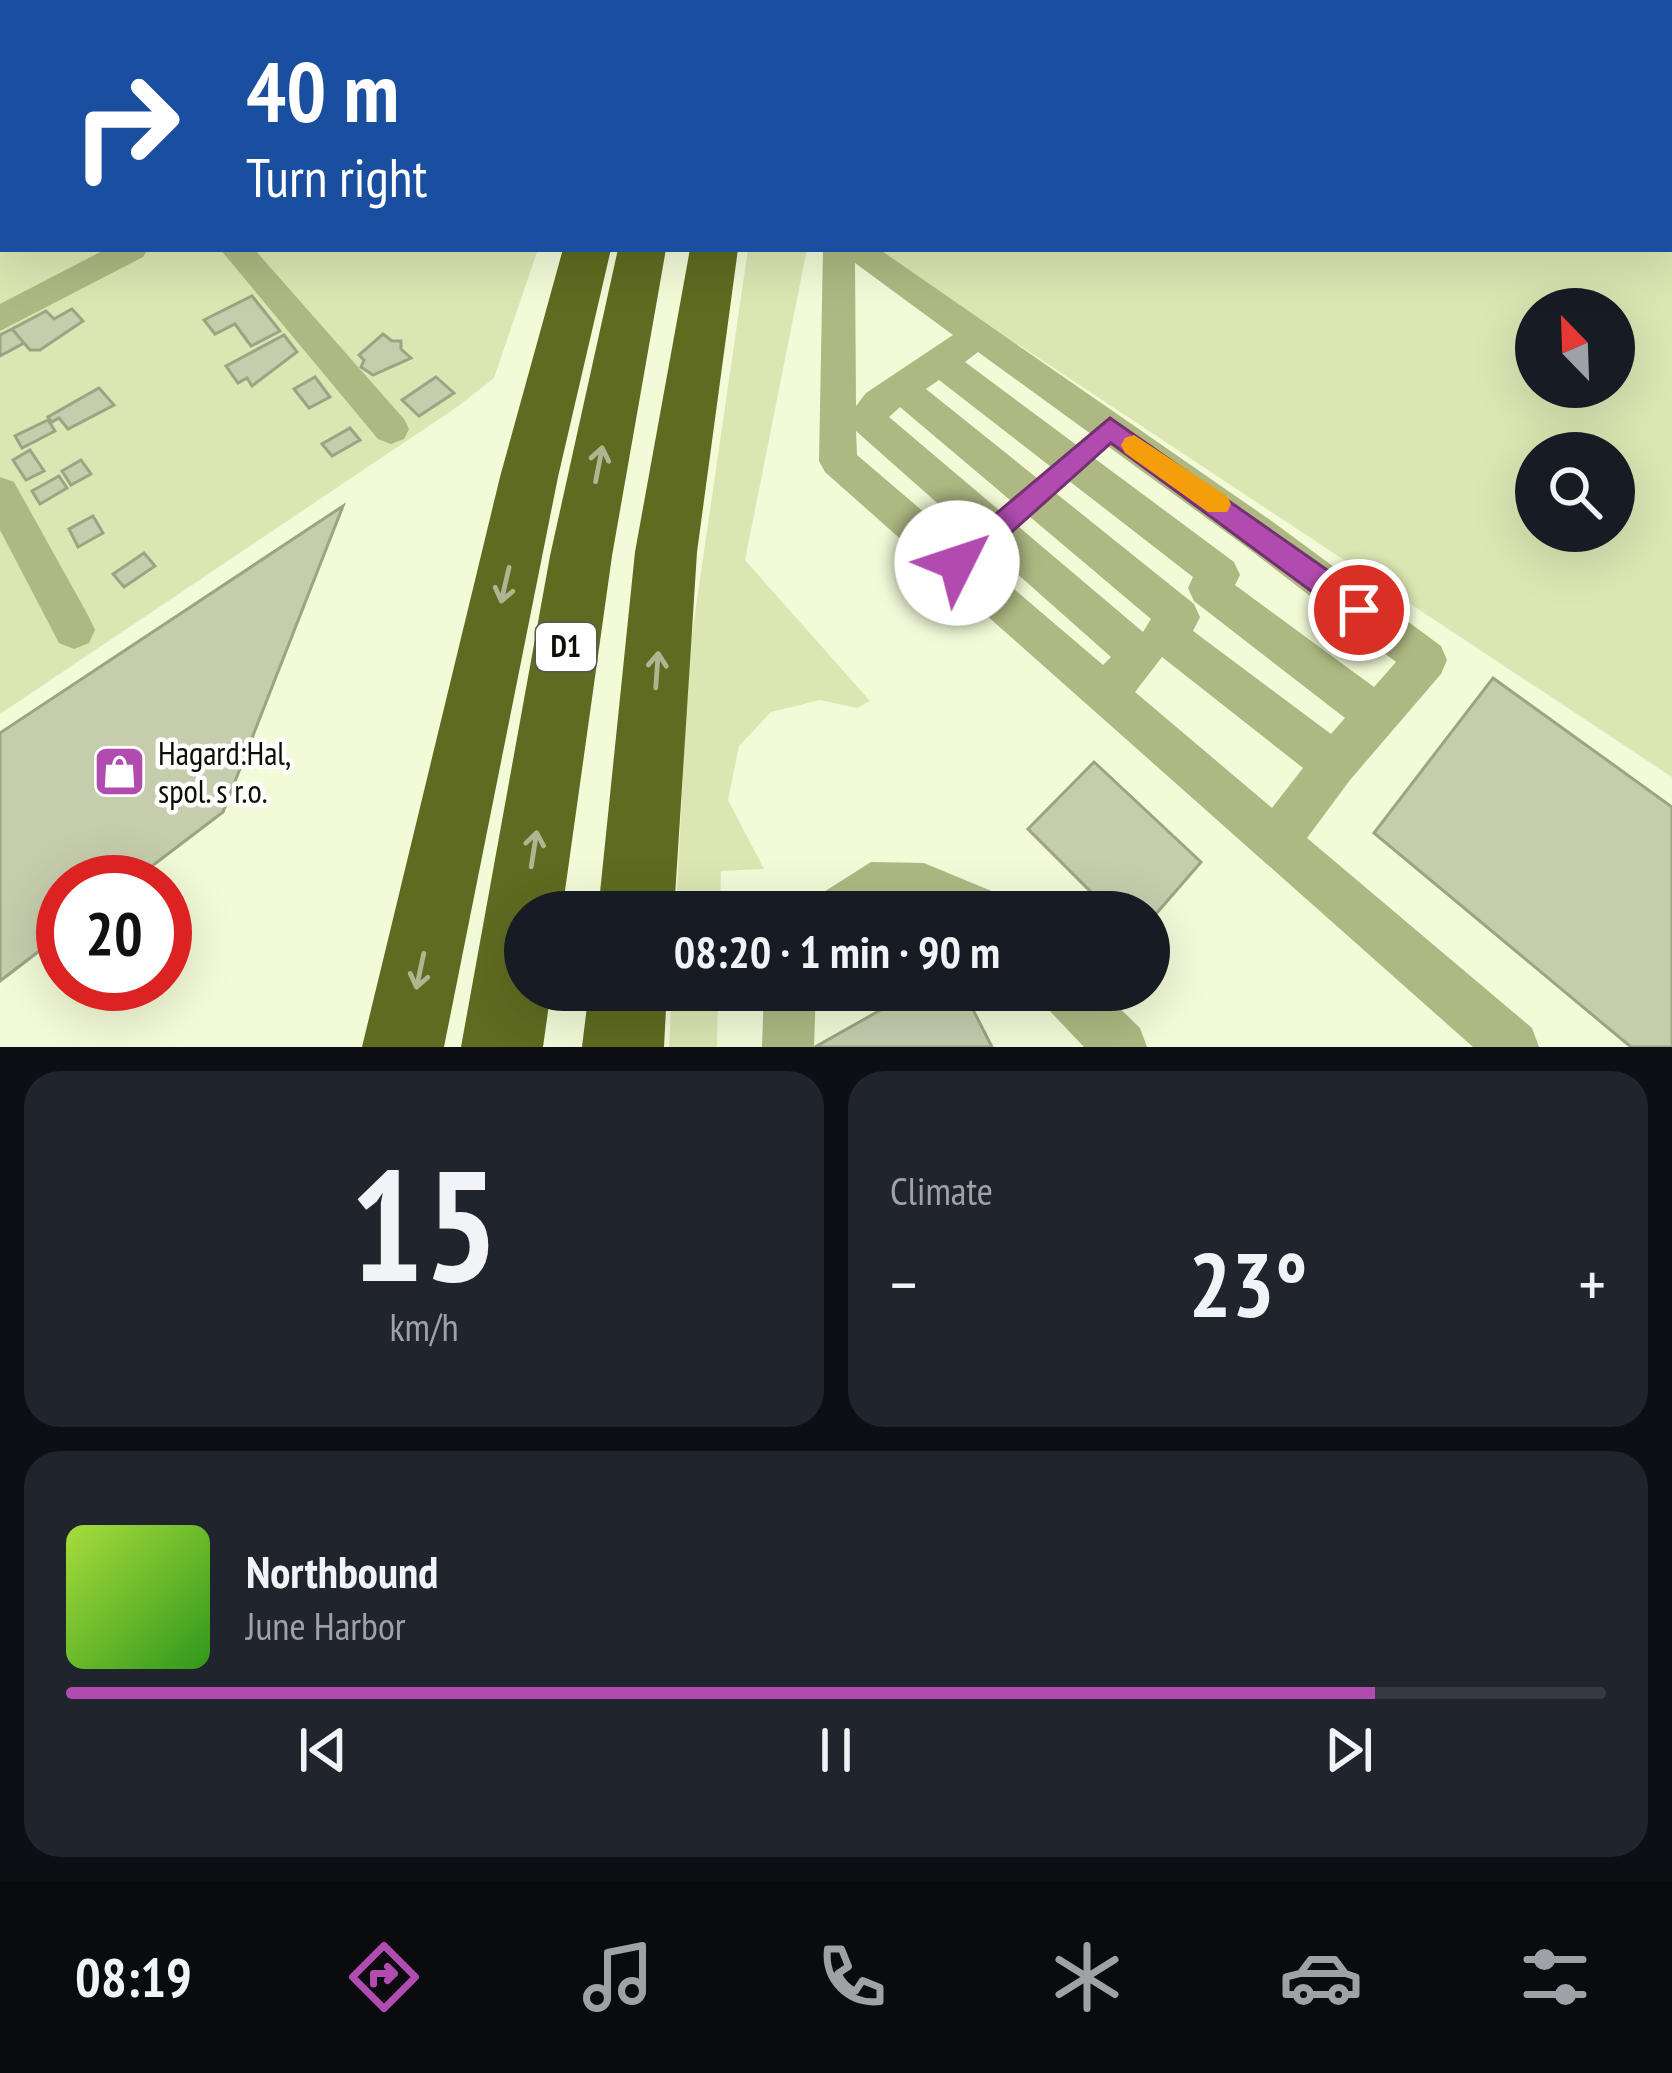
<!DOCTYPE html>
<meta charset="utf-8">
<style>
:root{--surface:#171b24;--page:#20242c;--text:#f1f3f6;--muted:#9ea1a6;--line:#363941;--accent:#b14bb0}
body{margin:0;font-family:"PT Sans Narrow",sans-serif;background:var(--page);color:var(--text);height:100vh;display:flex;flex-direction:column;font-size:45px;white-space:nowrap}
*{box-sizing:border-box;margin:0}
p{font-size:39px;color:var(--muted)}
.icon{flex:none;width:66px;height:66px;fill:none;stroke:currentColor;stroke-width:2;stroke-linecap:round;stroke-linejoin:round}
.map{position:relative;height:1047px;overflow:hidden}
.panel{display:flex;flex-direction:column;gap:24px;padding:24px;background:#0d0f14;flex:1}
.panel>*{flex:none}
.hud{position:absolute;left:0px;top:0px;width:1674px;height:252px;box-shadow:0 12px 48px #0002;background:#1a4fa0;color:#fff;overflow:hidden}
.needle{width:78px;rotate:337deg}
.controls{position:absolute;left:1515px;top:288px;display:grid;gap:24px}
.controls a{display:grid;place-items:center;width:120px;height:120px;border-radius:50%;background:var(--surface);box-shadow:0 12px 48px #0002;font-size:60px}
.speed{position:absolute;left:36px;top:855px;display:flex;gap:24px;font-size:60px;font-weight:700;text-align:center}
.speed>*{display:grid;place-content:center;width:156px;height:156px;border-radius:50%;background:var(--surface);box-shadow:0 12px 48px #0002;line-height:1}
.speed .limit{border:18px solid #d22;background:#fff;color:#111}
.pin{position:absolute;display:grid;place-items:center;width:102px;height:102px;color:#fff;margin:-51px;border:6px solid #fff;border-radius:50%;box-shadow:0 3px 12px #0007}
.me{position:absolute;width:132px;margin:-66px;rotate:49deg;stroke-linejoin:round;filter:drop-shadow(0 0 9px #0008)}
.turn{display:flex;align-items:center;gap:42px;height:252px;padding:0 48px;font-size:54px}
.turn .icon{width:156px;height:156px;stroke-width:2.5}
.turn b{display:block;font-size:84px;line-height:102px}
.big{font-size:90px;font-weight:800;line-height:1.1}
.panel .widget{flex:1;display:flex;flex-direction:column;justify-content:center;gap:18px;min-width:0;padding:0 42px;border-radius:36px;background:var(--page)}
.panel .dial{align-items:center;gap:0}
.dial b{font-size:156px;line-height:1}
.song{display:flex;align-items:center;gap:36px}
.cover{width:144px;height:144px;border-radius:18px;background:linear-gradient(135deg,hsl(80 70% 55%),hsl(110 70% 35%))}
.played{height:12px;border-radius:6px;background:linear-gradient(90deg,var(--accent) 85%,var(--line) 85%)}
.keys{display:flex;justify-content:space-around;direction:ltr}
.heat{display:flex;justify-content:space-between;align-items:center;font-size:66px;direction:ltr}
.panel .tiles{flex:1;display:grid;gap:24px;grid-template-columns:1fr 1fr}
.widget:last-child{grid-column:span 2}
.trip{position:absolute;left:504px;top:891px;width:666px;height:120px;border-radius:60px;background:var(--surface);box-shadow:0 12px 48px #0002;font-weight:800;line-height:120px;text-align:center}
.tab-bar{display:flex;height:192px;justify-content:space-around;align-items:center;background:#090b0e;color:var(--muted)}
.tab-bar .icon{width:84px;height:84px}
.tab-bar .selected{color:var(--accent)}
.tab-bar b{font-size:54px;color:var(--text)}
.map>svg:first-child{display:block}
</style>
<div class="map">
<svg width="1672" height="1047" viewBox="0 0 1672 1047">
<rect width="100%" height="100%" fill="#f2fad8"/>
<path fill="#dbe6b2" fill-rule="evenodd" d="M0,0H625L3,3V249H538L494,378L457,407L0,714Z
M748,249H807L745,560L870,701L857,708L820,700L771,712L739,746L728,800L764,869L721,871L720,912H676L689,655Z
M878,249H1672V777L966,310ZM1536,309H1614V387H1536ZM1536,453H1614V531H1536Z
M672,990H718L717,1047H669Z"/>
<path fill="#c6cdad" stroke="#9da484" stroke-width="3" d="M252,296L280,331L251,346L235,324L215,334L204,320Z
M72,309L83,321L40,350H30L12,329L46,311L54,319Z
M12,329L24,343L0,356V335Z
M383,334L392,341H401V349L411,358L373,375L361,367L364,360L359,355Z
M284,335L297,352L252,386L247,378L238,383L226,366Z
M315,377L330,397L309,408L294,389Z
M436,377L454,393L419,416L402,400Z
M99,388L114,405L68,429L59,418L52,422L48,417Z
M48,420L55,431L22,448L15,436Z
M350,428L360,440L332,456L322,444Z
M30,450L44,471L26,480L13,460Z
M81,460L91,474L71,485L62,471Z
M59,476L67,488L40,504L32,491Z
M343,506L223,812L131,882H63V933L0,981V733Z
M93,516L103,533L78,547L69,529Z
M144,553L155,566L124,587L113,574Z
M1493,678L1672,807V1047H1631L1374,833Z
M1094,762L1201,862L1149,922V912H1111L1028,829Z
M916,990H963L992,1047H815Z"/>
<g fill="none" stroke-linecap="round" stroke-linejoin="round">
<path fill="#adb882" fill-rule="evenodd" d="M747,0H773L746,3Z
M1181,0H1212L1214,3H1183Z
M1671,210H1672V230H1671Z
M106,249H148L143,257L0,331V304Z
M220,249H254L404,419L409,429L404,439L391,444L378,439Z
M823,249H879L1273,522L1441,646L1447,660L1441,674L1350,780L1307,838L1532,1028L1539,1047H1473L825,472L819,461ZM855,263L953,335L866,393L856,406ZM978,352L1245,546L1396,662L1374,687L1235,585L1240,575L1234,562L965,362ZM939,380L1193,577L1188,588L1194,601L1345,718L1331,734L1193,631L1200,617L1194,604L926,389ZM900,407L1151,619L1143,632L889,417ZM856,431L1111,657L1103,665L857,455ZM1162,657L1303,768L1272,808L1135,692Z
M0,477L14,482L89,617L95,630L89,643L74,649L59,643L0,530Z
M871,862L924,863L1001,895L1009,912H811L819,895Z
M764,990H816L814,1047H762Z
M1039,990H1101L1140,1028L1147,1047H1084L1047,1008Z"/>
<path fill="#5f6b20" fill-rule="evenodd" d="M679,0H717L718,3H678Z
M563,249H611L558,477L444,1047H362L500,477Z
M618,249H666L612,556L562,912H525V990H551L543,1047H461L550,556Z
M690,249H738L697,552L674,912H598L635,552Z
M589,990H667L664,1047H582Z"/>
</g>
<defs><path id="oneway-shaft" d="M-6 0H5M1.5-3L5.5 0L1.5 3" fill="none" stroke-width="1.6" stroke-linecap="round" stroke-linejoin="round" transform="scale(3)"/></defs>
<g stroke="#afb590">
<use href="#oneway-shaft" transform="translate(599 464) rotate(-79)"/>
<use href="#oneway-shaft" transform="translate(505 585) rotate(103)"/>
<use href="#oneway-shaft" transform="translate(657 670) rotate(-86)"/>
<use href="#oneway-shaft" transform="translate(534 849) rotate(-81)"/>
<use href="#oneway-shaft" transform="translate(420 971) rotate(102)"/>
</g>
<path fill="#b14bb0" stroke="#733172" stroke-width="3" d="M1110,418L1370,600L1374,610L1370,619L1359,623L1349,619L1111,443L967,572H947L943,563L947,555Z"/>
<path fill="#f59e0b" d="M1134,435L1227,496L1231,504L1227,512H1208L1125,453L1121,445L1125,438Z"/>
<defs>
<symbol id="shop-square" viewBox="-11 -11 22 22"><rect x="-9" y="-9" width="18" height="18" rx="4" fill="#b14bb0" stroke="#fff"/><path d="M-5-2.5h2.3a2.7 3.5 0 0 1 5.4 0H5L5.5 6h-11ZM-1.5-2.5h3a1.5 2.3 0 0 0-3 0Z" fill="#fff"/></symbol>
</defs>
<g fill-rule="evenodd">
<use href="#shop-square" x="90" y="742" width="59" height="59"/>
</g>
<g text-anchor="middle" stroke-width="9" stroke-linejoin="round" paint-order="stroke">
<rect fill="#fff" stroke="#56574f" stroke-width="3" x="536" y="623" width="60" height="48" rx="9"/>
<g font-size="30" font-weight="bold" fill="#0d0f04">
<text x="566" y="657">D1</text>
</g>
<g font-size="33" fill="#0d0f04" stroke="#fff" text-anchor="start">
<text x="158" y="765">Hagard:Hal,<tspan x="158" dy="38">spol. s r.o.</tspan></text>
</g>
</g>
</svg>
<div class="controls">
<a><svg class="needle" viewBox="-14 -14 28 28"><path d="M0-13l5 13h-10z" fill="#e53935"/><path d="M0 13l5-13h-10z" fill="#9ea1a6"/></svg></a>
<a><svg class="icon" aria-label="search" viewBox="0 0 24 24"><circle cx="10" cy="10" r="6"/><path d="M15 15l6 6"/></svg></a>
</div>
<div class="speed"><div class="limit">20</div></div>
<div class="pin" style="left:1359px;top:610px;background:#d93025"><svg class="icon" aria-label="arrive" viewBox="0 0 24 24"><path d="M6 21V4h12l-3 4 3 4H6"/></svg></div>
<svg class="me" style="left:957px;top:563px" viewBox="-20 -20 40 40"><circle r="19" fill="#fff"/><path d="M0-13L10 11 0 6-10 11z" fill="#b14bb0"/></svg>
<div class="trip">08:20 · 1 min · 90 m</div>
<div class="hud">
<div class="turn"><svg class="icon" aria-label="right" viewBox="0 0 24 24"><path d="M7 20v-9h11M14 6l5 5-5 5"/></svg><div><b>40 m</b>Turn right</div></div>
</div>
</div>
<section class="panel">
<div class="tiles">
<div class="widget dial"><b>15</b><p>km/h</p></div>
<div class="widget"><p>Climate</p>
<div class="heat"><a>−</a><b class="big">23°</b><a>+</a></div>
</div>
<div class="widget">
<div class="song"><i class="cover"></i><div><b>Northbound</b><p>June Harbor</p></div></div>
<div class="played"></div>
<div class="keys"><svg class="icon" aria-label="previous" viewBox="0 0 24 24"><path d="M18 5L8 12l10 7zM5 5v14"/></svg><svg class="icon" aria-label="pause" viewBox="0 0 24 24"><path d="M8 5v14M16 5v14"/></svg><svg class="icon" aria-label="next" viewBox="0 0 24 24"><path d="M6 5l10 7-10 7zM19 5v14"/></svg></div>
</div>
</div>
</section>
<nav class="tab-bar">
<b>08:19</b>
<svg class="icon selected" aria-label="directions" viewBox="0 0 24 24"><path d="M12 3l9 9-9 9-9-9zM9 14v-3h6M13 9l2 2-2 2"/></svg>
<svg class="icon" aria-label="music" viewBox="0 0 24 24"><path d="M9 18V5l10-2v13"/><circle cx="6" cy="18" r="3"/><circle cx="16" cy="16" r="3"/></svg>
<svg class="icon" aria-label="phone" viewBox="0 0 24 24"><path d="M5 4h4l2 5-3 2q2 4 5 5l2-3 5 2v4C11 20 4 13 5 4z"/></svg>
<svg class="icon" aria-label="climate" viewBox="0 0 24 24"><path d="M12 3v18M4 7l16 10M4 17L20 7"/></svg>
<svg class="icon" aria-label="car" viewBox="0 0 24 24"><path d="M5 17H2v-5l4-1 3-4h7l3 4 3 1v5h-3M9 17h6M6 11h13"/><circle cx="7" cy="17" r="2"/><circle cx="17" cy="17" r="2"/></svg>
<svg class="icon" aria-label="filters" viewBox="0 0 24 24"><path d="M4 7h16M4 17h16"/><circle cx="9" cy="7" r="2"/><circle cx="15" cy="17" r="2"/></svg>
</nav>
